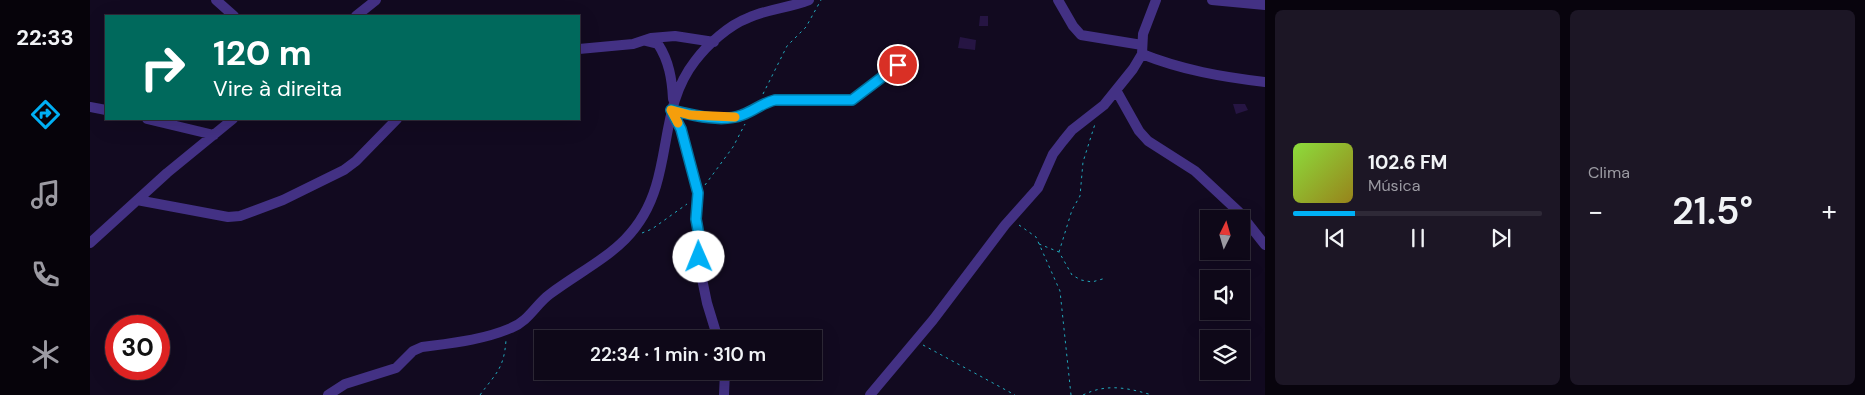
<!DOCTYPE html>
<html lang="pt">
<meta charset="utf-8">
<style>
:root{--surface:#0e0818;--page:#1c1625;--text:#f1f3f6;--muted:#9b9aa2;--line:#2e2937;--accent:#00b0f5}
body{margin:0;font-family:"DM Sans",sans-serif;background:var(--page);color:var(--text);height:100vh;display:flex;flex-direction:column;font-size:19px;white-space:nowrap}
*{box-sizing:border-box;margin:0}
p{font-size:16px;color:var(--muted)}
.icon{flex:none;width:28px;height:28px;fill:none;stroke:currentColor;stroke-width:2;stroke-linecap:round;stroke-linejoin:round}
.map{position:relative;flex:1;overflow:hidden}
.sheet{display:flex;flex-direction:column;gap:10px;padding:10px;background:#08040d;width:600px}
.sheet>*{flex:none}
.guide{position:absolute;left:15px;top:15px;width:475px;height:105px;border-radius:0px;box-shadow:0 5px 20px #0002,0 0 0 1px var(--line);background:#00695c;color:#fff;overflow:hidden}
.needle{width:32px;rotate:5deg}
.fabs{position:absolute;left:1110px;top:210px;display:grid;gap:10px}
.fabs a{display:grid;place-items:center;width:50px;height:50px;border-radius:0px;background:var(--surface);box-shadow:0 5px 20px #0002,0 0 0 1px var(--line);font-size:25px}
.speed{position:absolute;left:15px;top:315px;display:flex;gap:10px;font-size:25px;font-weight:700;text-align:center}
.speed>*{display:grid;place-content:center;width:65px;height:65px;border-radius:50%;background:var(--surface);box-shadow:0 5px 20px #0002,0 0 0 1px var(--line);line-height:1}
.speed .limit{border:8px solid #d22;background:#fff;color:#111}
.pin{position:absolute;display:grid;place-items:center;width:42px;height:42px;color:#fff;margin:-21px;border:2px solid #fff;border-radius:50%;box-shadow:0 1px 5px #0007}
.me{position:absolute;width:55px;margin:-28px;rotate:359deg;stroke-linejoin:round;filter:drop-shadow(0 0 4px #0008)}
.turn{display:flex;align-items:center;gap:18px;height:105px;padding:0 25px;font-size:22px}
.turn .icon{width:65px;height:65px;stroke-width:2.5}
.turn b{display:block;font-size:35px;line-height:42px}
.big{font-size:38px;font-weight:600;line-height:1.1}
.sheet .card{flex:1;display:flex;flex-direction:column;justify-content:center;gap:8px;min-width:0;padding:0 18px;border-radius:8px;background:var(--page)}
.song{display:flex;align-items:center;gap:15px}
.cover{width:60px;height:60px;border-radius:8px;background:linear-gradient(135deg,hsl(90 70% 55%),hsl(50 70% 35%))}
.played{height:5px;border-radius:2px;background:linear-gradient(90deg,var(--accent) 25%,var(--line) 25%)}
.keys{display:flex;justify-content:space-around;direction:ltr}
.heat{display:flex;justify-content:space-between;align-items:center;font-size:28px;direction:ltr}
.sheet .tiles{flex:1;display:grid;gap:10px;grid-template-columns:repeat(2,1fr)}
.trip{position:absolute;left:444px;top:330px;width:288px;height:50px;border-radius:0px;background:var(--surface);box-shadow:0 5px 20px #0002,0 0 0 1px var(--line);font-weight:600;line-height:50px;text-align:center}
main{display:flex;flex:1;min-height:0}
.tabs{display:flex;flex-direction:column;width:90px;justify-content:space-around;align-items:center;background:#06030a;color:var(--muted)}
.tabs .icon{width:35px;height:35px}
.tabs .active{color:var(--accent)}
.tabs b{font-size:22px;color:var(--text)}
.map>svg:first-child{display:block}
</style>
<main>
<nav class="tabs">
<b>22:33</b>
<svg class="icon active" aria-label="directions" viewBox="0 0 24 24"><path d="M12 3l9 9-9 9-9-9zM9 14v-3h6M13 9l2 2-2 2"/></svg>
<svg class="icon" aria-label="music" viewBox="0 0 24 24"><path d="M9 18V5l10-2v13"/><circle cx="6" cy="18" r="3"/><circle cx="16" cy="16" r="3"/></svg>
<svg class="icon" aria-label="phone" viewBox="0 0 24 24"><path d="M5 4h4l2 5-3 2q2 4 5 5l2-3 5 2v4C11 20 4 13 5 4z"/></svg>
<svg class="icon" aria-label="climate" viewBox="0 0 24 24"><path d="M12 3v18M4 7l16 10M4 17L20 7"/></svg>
</nav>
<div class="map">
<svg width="1175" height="395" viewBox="0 0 1175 395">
<rect width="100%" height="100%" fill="#120a20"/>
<path fill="#261543" d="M890,16H898V26H889Z
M870,37L886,40L885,50L868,48Z
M1143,104H1155L1158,110L1146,114Z"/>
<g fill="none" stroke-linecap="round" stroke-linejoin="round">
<path stroke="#21a9bc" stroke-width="1" stroke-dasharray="2.5 4" stroke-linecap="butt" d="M673,94L697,46L716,27L731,0
M615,185L643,147L655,124
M929,225L946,237L970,291L981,395
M552,233L562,229L597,204
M949,244L969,252L982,275L991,280L1002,282L1016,278
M969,252L982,210L990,196L993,162L1005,124
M833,345L925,395
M390,395C406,373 414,369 416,340
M993,395C1017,383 1038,388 1062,395"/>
<path stroke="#433184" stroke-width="10" d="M126,0L144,16
M968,0L983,26L991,35L1052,45
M1122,0L1175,5
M266,16L286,0
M556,41L568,44C579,61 582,79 583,99
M489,49L543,44L561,38L585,36L624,42
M1052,54C1092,70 1132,77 1175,82
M1026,90L1049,131L1058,141L1105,171L1149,212L1175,245
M0,107L16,110
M57,119L124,135
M47,200L138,217L150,216L193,200L254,170L266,161L307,119
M0,243L77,173L143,119
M628,339L617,303L611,274L609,257L611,246L606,219L608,193L591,129L581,110C602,115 632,123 652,115C664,111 672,103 685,100H762L808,65
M238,395L255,384L306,368L323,351L332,347C362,343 393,340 421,328C439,321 446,304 460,294C506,260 548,246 566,186C579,143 576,98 605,61C617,45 639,25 658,18C677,9 699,8 719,0
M634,395L635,371
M780,395L843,320L915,225L948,188L963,154L973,141L982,130L1014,105L1043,69L1052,54L1053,34L1066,0"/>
</g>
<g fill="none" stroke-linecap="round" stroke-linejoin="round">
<defs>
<path id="route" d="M609,257L611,246L606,219L608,193L591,129L581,110C602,115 632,123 652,115C664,111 672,103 685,100H762L808,65"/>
</defs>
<use href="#route" stroke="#00729f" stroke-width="12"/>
<use href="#route" stroke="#00b0f5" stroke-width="9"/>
<path stroke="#f59e0b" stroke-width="9" d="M588,123L581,110L600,115L645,117"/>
</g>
</svg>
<div class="fabs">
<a><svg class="needle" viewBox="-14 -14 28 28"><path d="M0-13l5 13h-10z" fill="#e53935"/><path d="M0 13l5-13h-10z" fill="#9b9aa2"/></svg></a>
<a><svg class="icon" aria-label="sound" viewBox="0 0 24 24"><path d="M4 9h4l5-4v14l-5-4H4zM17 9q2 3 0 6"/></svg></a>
<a><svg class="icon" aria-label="layers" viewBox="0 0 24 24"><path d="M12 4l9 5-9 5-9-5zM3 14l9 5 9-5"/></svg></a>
</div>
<div class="speed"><div class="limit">30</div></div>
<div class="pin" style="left:808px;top:65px;background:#d93025"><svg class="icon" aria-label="arrive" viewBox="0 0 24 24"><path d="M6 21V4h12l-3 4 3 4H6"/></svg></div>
<svg class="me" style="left:609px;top:257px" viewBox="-20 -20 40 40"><circle r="19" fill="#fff"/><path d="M0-13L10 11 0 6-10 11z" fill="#00b0f5"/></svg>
<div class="trip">22:34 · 1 min · 310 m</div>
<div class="guide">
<div class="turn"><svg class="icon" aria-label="right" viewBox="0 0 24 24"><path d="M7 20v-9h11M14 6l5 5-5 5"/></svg><div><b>120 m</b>Vire à direita</div></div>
</div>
</div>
<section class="sheet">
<div class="tiles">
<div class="card">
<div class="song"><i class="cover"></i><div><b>102.6 FM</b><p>Música</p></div></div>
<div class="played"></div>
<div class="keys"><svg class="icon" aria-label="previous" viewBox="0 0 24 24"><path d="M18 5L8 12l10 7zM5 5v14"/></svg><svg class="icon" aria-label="pause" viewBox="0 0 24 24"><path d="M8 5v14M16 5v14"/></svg><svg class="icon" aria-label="next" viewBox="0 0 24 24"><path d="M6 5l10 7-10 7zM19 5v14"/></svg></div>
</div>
<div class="card"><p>Clima</p>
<div class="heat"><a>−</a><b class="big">21.5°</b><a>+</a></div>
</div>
</div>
</section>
</main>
